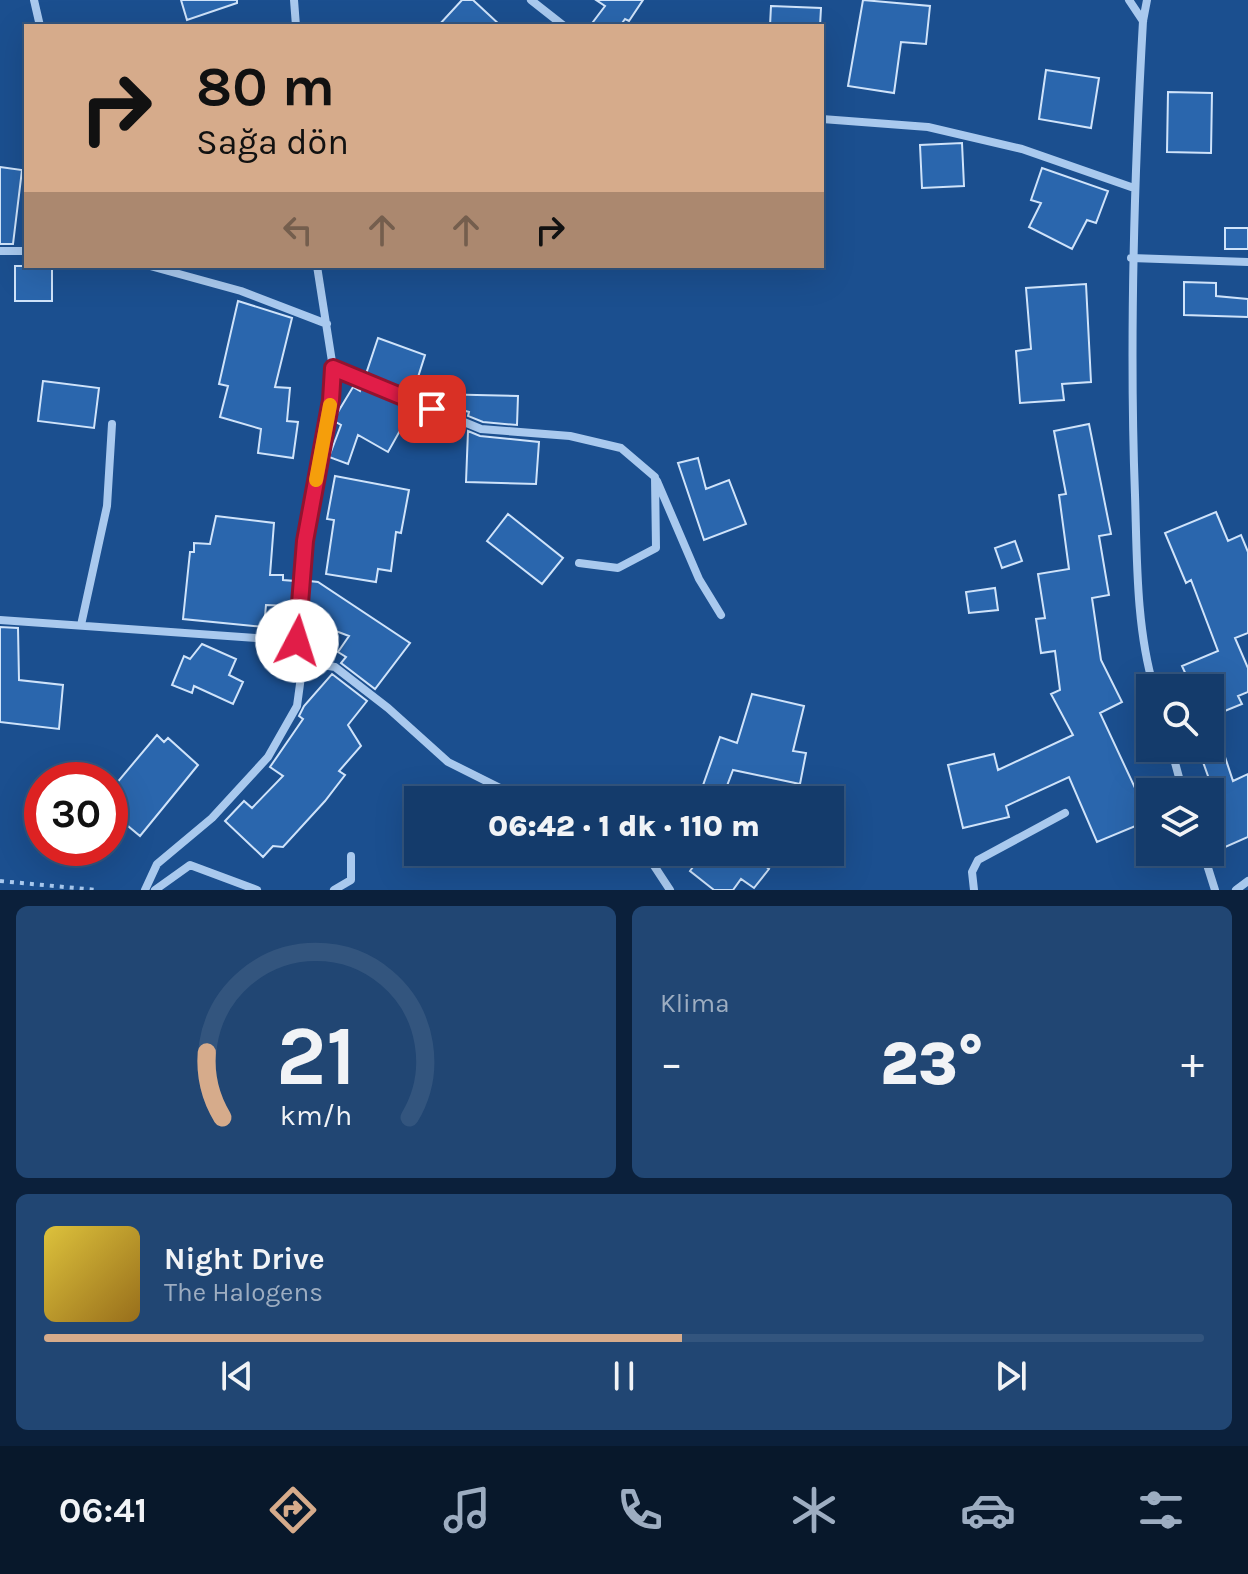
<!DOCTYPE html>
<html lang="tr">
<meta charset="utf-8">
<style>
:root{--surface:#143b6b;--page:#214673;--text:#f1f3f6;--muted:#9dadc1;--line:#33557e;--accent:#d6ab8b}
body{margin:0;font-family:Karla,sans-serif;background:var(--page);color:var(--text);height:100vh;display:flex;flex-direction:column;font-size:30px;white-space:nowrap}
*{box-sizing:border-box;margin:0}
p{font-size:26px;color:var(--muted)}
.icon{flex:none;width:44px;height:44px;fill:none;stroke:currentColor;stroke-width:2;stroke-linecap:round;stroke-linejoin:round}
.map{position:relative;height:890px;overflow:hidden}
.details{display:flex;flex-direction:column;gap:16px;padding:16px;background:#0b203b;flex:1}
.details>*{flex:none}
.hud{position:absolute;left:24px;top:24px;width:800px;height:244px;border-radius:0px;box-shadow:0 8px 32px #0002,0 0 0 2px var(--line);background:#d6ab8b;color:#111;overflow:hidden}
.buttons{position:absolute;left:1136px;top:674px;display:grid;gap:16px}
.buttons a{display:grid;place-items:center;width:88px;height:88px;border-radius:0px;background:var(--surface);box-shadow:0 8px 32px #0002,0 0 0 2px var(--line);font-size:40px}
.speed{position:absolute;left:24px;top:762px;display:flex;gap:16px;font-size:40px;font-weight:700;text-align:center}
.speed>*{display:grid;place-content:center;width:104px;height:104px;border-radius:50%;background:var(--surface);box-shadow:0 8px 32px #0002,0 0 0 2px var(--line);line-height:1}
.speed .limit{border:12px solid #d22;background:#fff;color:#111}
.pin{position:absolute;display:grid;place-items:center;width:68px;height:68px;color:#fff;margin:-34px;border-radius:16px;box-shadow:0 4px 12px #0006}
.me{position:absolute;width:88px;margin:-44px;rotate:5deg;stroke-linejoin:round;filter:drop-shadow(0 0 6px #0008)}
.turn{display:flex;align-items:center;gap:28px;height:168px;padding:0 40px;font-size:36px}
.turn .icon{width:104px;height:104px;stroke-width:2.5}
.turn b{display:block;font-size:56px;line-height:68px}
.lanes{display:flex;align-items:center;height:76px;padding:0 40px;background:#0003;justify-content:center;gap:40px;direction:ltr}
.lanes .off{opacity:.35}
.big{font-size:60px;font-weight:800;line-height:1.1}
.details .widget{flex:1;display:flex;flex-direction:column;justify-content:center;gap:12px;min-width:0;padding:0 28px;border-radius:12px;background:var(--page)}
.details .dial{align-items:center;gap:0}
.dial svg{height:208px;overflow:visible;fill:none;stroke:var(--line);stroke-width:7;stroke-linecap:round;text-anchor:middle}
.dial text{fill:var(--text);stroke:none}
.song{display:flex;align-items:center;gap:24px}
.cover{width:96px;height:96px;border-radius:12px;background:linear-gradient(135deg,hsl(50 70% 55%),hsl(40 70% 35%))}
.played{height:8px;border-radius:4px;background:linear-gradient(90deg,var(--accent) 55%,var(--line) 55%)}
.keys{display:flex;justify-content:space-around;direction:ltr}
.heat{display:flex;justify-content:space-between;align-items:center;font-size:44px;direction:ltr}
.details .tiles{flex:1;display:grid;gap:16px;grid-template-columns:1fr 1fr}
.widget:last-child{grid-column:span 2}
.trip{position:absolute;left:404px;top:786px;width:440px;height:80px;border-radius:0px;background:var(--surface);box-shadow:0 8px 32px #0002,0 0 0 2px var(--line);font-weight:800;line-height:80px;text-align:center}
.tabs{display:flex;height:128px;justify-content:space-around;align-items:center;background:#08182b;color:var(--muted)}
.tabs .icon{width:56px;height:56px}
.tabs .current{color:var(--accent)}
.tabs b{font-size:36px;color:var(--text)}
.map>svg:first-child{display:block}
</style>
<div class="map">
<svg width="1248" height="890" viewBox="0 0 1248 890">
<rect width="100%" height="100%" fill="#1b4f8f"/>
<path fill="#2a66ad" stroke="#cfe3fa" stroke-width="2" d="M181,0H237V3L187,20Z
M462,0H473L501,26H438Z
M596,0H643L629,21L625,19L620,26H590L605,6Z
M863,0L930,6L926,44L901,42L894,93L848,86Z
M771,6L821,8L820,26H770Z
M1046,70L1099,78L1091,128L1039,119Z
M1168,92L1212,93L1211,153L1167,152Z
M962,143L964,186L922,188L920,145Z
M0,167L22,170L13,244H0Z
M1042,168L1108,191L1096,223L1087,220L1072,249L1029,227L1041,203L1031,200Z
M1225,228H1248V249H1225Z
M15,266H52V301H15Z
M1184,282L1216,283V296L1248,299V317L1184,315Z
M1086,284L1091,382L1062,384L1064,400L1020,403L1016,351L1031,349L1026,288Z
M238,301L292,318L275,387L290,388L287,421L298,422L293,458L258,453L261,429L220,417L228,386L219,384Z
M378,338L425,355L413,393L366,374Z
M43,381L99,388L94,428L38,421Z
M353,387L360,391L361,387L434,417L424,438L402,427L388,452L358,435L348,464L329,457L341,425L334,421L335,417Z
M432,394L518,396L517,425L483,422L468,416L469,412L432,401Z
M1089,424L1111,534L1099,536L1109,595L1092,598L1101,660L1122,702L1100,713L1150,820L1097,842L1069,777L1006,806L1009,817L963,828L948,765L994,754L998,770L1073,735L1051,694L1060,690L1055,651L1041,653L1036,619L1045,618L1038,574L1069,569L1059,495L1066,494L1054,431Z
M468,431L480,436L539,442L536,484L466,482Z
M698,458L706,489L729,480L746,524L704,540L678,463Z
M335,476L409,490L401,533L396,532L391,571L378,569L376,582L326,574L334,520L327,519Z
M1216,512L1228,541L1241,535L1248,552V633L1235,638L1248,668V692L1238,696L1242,704L1210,717V688H1192L1182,666L1218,651L1191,580L1186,583L1165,533Z
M508,514L563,558L542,584L487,541Z
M216,516L274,523L270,575H283V580L295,581L293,606L266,605L264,627L183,619L190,552H194V543L210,544Z
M1015,541L1022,561L1002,568L995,548Z
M309,581L318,582L410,643L375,689L341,663L346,657L338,652L349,636L312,622L313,607L307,606Z
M995,588L998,610L969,613L966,592Z
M0,627L18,628L19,680L63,685L59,729L0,722Z
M202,644L236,659L229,675L243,682L233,704L194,686L192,693L172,685L184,656L190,659Z
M332,674L367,701L348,725L361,746L339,771L345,775L325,801L283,847L273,846L263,857L225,821L244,801L252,808L283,776L270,767L303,719L299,716L304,706Z
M752,694L804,706L793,751L806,753L800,784L733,770L722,799L701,791L720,737L737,743Z
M157,735L164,742L168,738L198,765L140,836L110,811V791Z
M1198,748H1222L1233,781L1248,774V837L1223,848L1210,821V792L1213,790Z
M704,852H730L747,866L754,857L769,869L754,888L741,879L733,890H714L690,871Z"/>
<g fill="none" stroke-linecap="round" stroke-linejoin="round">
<path stroke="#a9c9ee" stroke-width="4" stroke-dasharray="4 6" stroke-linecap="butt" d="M0,881L97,890"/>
<path stroke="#a9c9ee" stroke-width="8" d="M34,0L40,26
M294,0L296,26
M531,0L564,26
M1129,0L1143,21
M1147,0L1143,21C1134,179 1129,336 1135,495C1137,557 1136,628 1154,688
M822,119L928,127L1022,149L1134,188
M0,251H26
M1131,258L1248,262
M150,266L241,291L327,324
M333,368L481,429L570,436L621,448L655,477L656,548L618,568L579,563
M657,481L699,579L721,615
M0,620L297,641
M81,625L107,506L112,424
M303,662L335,667L388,708L448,762L512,794L539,800
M1171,748L1183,792
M645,852L670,890
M1203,852L1215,890
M145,890L157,864L212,818L268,757L297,706L303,662L297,641L305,541L331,400L333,368L317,266
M155,890L190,865L257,890
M334,890L351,880V856
M974,890L972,872L978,860L1065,813
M1236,890L1248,881"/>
</g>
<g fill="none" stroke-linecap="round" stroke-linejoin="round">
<defs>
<path id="route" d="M297,641L305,541L331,400L333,368L432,409"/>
</defs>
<use href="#route" stroke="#92132f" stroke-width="20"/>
<use href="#route" stroke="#e11d48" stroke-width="14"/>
<path stroke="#f59e0b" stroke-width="14" d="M316,480L330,405"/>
</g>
</svg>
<div class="buttons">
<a><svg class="icon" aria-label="search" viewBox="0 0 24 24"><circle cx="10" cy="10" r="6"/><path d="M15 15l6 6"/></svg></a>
<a><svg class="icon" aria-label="layers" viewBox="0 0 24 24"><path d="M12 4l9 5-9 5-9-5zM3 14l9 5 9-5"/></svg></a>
</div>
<div class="speed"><div class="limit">30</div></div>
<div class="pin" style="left:432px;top:409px;background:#d93025"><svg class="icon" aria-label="arrive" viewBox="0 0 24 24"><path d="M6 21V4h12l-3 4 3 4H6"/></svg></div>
<svg class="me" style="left:297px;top:641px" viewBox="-20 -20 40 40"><circle r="19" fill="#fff"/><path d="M0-13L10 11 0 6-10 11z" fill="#e11d48"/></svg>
<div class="trip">06:42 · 1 dk · 110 m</div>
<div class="hud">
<div class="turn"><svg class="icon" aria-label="right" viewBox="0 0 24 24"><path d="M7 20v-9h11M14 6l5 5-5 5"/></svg><div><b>80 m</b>Sağa dön</div></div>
<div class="lanes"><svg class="icon off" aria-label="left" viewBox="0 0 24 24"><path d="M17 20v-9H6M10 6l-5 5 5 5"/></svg><svg class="icon off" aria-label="ahead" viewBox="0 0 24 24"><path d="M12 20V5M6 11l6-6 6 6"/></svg><svg class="icon off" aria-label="ahead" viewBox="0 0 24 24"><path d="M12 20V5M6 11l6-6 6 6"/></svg><svg class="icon" aria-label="right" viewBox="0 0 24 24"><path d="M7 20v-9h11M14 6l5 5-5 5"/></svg></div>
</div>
</div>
<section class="details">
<div class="tiles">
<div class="widget dial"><svg viewBox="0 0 100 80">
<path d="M14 69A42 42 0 1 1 86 69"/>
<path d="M14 69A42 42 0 0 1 8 44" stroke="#d6ab8b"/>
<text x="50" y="56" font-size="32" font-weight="700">21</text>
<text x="50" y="72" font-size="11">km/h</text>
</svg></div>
<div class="widget"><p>Klima</p>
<div class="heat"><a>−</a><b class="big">23°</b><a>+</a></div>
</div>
<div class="widget">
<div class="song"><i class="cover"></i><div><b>Night Drive</b><p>The Halogens</p></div></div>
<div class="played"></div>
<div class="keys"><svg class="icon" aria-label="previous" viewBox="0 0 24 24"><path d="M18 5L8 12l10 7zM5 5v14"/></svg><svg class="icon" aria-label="pause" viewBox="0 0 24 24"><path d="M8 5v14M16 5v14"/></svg><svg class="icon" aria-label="next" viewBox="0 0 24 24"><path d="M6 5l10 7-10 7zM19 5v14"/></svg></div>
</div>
</div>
</section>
<nav class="tabs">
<b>06:41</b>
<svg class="icon current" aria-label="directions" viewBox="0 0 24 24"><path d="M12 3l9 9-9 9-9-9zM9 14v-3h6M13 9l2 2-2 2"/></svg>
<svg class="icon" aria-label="music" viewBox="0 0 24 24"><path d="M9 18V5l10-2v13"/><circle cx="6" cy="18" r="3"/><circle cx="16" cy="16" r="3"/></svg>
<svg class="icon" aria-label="phone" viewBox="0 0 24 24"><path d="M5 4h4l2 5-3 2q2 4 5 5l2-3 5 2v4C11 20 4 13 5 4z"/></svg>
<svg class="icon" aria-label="climate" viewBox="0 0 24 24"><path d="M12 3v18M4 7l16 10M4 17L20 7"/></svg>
<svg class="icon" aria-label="car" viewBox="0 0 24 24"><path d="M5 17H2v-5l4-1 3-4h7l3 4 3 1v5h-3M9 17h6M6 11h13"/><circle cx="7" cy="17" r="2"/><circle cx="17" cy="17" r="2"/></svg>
<svg class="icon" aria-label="filters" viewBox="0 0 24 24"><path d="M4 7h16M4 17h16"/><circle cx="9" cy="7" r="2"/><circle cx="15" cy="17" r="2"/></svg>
</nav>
